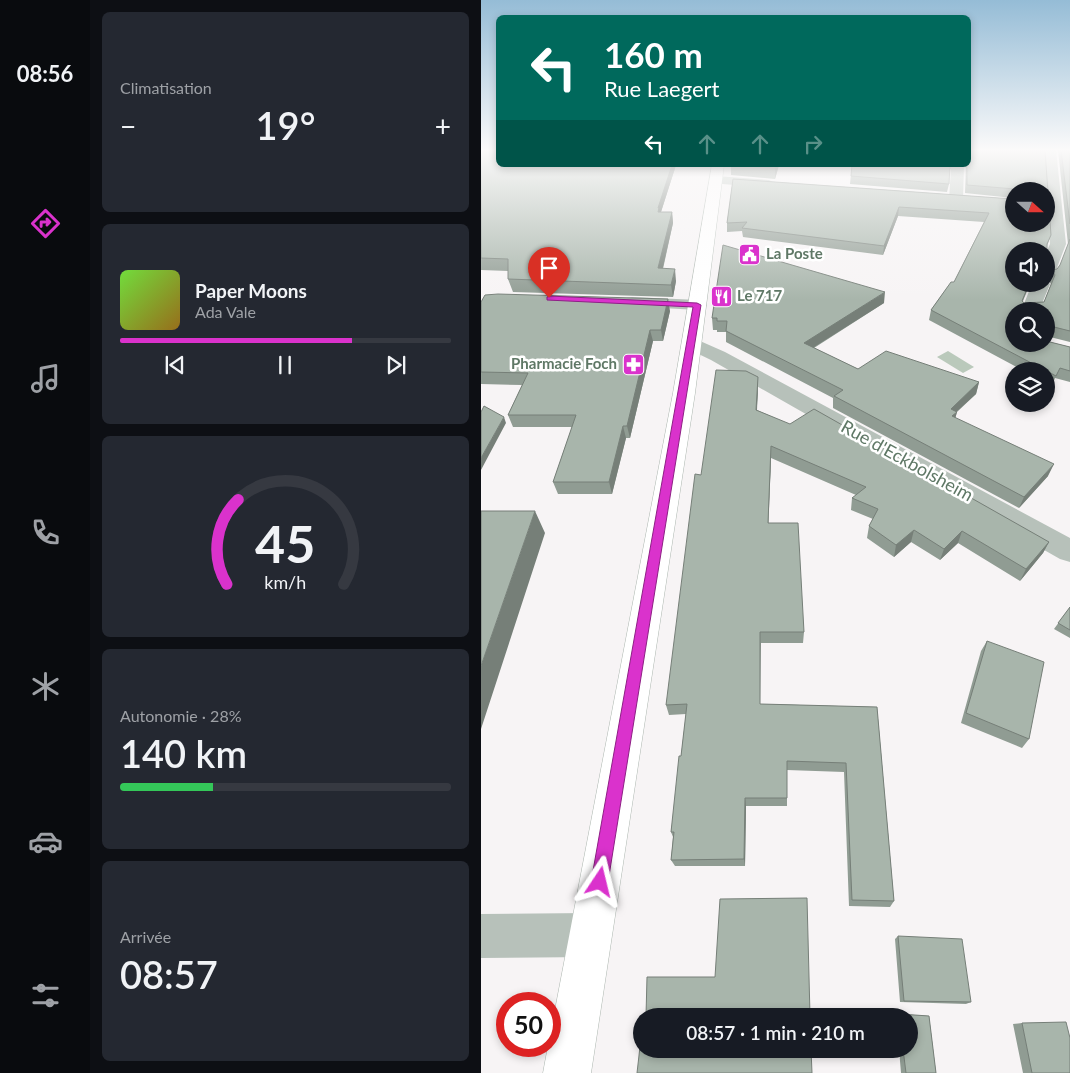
<!DOCTYPE html>
<html lang="fr">
<meta charset="utf-8">
<style>
:root{--surface:#171b24;--page:#242831;--text:#f1f3f6;--muted:#9ea1a6;--line:#363941;--accent:#da32cc}
body{margin:0;font-family:Lato,sans-serif;background:var(--page);color:var(--text);height:100vh;display:flex;flex-direction:column;font-size:19px;white-space:nowrap}
*{box-sizing:border-box;margin:0}
p{font-size:16px;color:var(--muted)}
.icon{flex:none;width:28px;height:28px;fill:none;stroke:currentColor;stroke-width:2;stroke-linecap:round;stroke-linejoin:round}
.map{position:relative;flex:1;overflow:hidden}
.sheet{display:flex;flex-direction:column;gap:12px;padding:12px;background:#0d0f14;width:391px}
.sheet>*{flex:none}
.guide{position:absolute;left:15px;top:15px;width:475px;height:152px;border-radius:8px;box-shadow:0 2px 8px #0003;background:#00695c;color:#fff;overflow:hidden}
.needle{width:32px;rotate:111deg}
.buttons{position:absolute;left:524px;top:182px;display:grid;gap:10px}
.buttons a{display:grid;place-items:center;width:50px;height:50px;border-radius:50%;background:var(--surface);box-shadow:0 2px 8px #0003;font-size:25px}
.speed{position:absolute;left:15px;top:992px;display:flex;gap:10px;font-size:25px;font-weight:700;text-align:center}
.speed>*{display:grid;place-content:center;width:65px;height:65px;border-radius:50%;background:var(--surface);box-shadow:0 2px 8px #0003;line-height:1}
.speed .limit{border:8px solid #d22;background:#fff;color:#111}
.pin{position:absolute;display:grid;place-items:center;width:42px;height:42px;color:#fff;margin:-51px -21px;border-radius:50% 50% 50% 0;rotate:-45deg;box-shadow:0 0 5px #0007}
.pin .icon{rotate:45deg}
.me{position:absolute;width:55px;margin:-28px;rotate:10deg;stroke-linejoin:round;filter:drop-shadow(0 0 4px #0008)}
.turn{display:flex;align-items:center;gap:18px;height:105px;padding:0 25px;font-size:22px}
.turn .icon{width:65px;height:65px;stroke-width:2.5}
.turn b{display:block;font-size:35px;line-height:42px}
.lanes{display:flex;align-items:center;height:48px;padding:0 25px;background:#0003;justify-content:center;gap:25px;direction:ltr}
.lanes .off{opacity:.35}
.big{font-size:38px;font-weight:600;line-height:1.1}
.sheet .tile{flex:1;display:flex;flex-direction:column;justify-content:center;gap:8px;min-width:0;padding:0 18px;border-radius:8px;background:var(--page)}
.sheet .dial{align-items:center;gap:0}
.dial svg{height:130px;overflow:visible;fill:none;stroke:var(--line);stroke-width:7;stroke-linecap:round;text-anchor:middle}
.dial text{fill:var(--text);stroke:none}
.song{display:flex;align-items:center;gap:15px}
.cover{width:60px;height:60px;border-radius:8px;background:linear-gradient(135deg,hsl(100 70% 55%),hsl(40 70% 35%))}
.played{height:5px;border-radius:2px;background:linear-gradient(90deg,var(--accent) 70%,var(--line) 70%)}
.keys{display:flex;justify-content:space-around;direction:ltr}
.heat{display:flex;justify-content:space-between;align-items:center;font-size:28px;direction:ltr}
.charge{height:8px;border-radius:4px;background:linear-gradient(90deg,#34c759 28%,var(--line) 0)}
.trip{position:absolute;left:152px;top:1008px;width:285px;height:50px;border-radius:25px;background:var(--surface);box-shadow:0 2px 8px #0003;font-weight:600;line-height:50px;text-align:center}
main{display:flex;flex:1;min-height:0}
.tab-bar{display:flex;flex-direction:column;width:90px;justify-content:space-around;align-items:center;background:#090b0e;color:var(--muted)}
.tab-bar .icon{width:35px;height:35px}
.tab-bar .current{color:var(--accent)}
.tab-bar b{font-size:22px;color:var(--text)}
.map>svg:first-child{display:block}
</style>
<main>
<nav class="tab-bar">
<b>08:56</b>
<svg class="icon current" aria-label="directions" viewBox="0 0 24 24"><path d="M12 3l9 9-9 9-9-9zM9 14v-3h6M13 9l2 2-2 2"/></svg>
<svg class="icon" aria-label="music" viewBox="0 0 24 24"><path d="M9 18V5l10-2v13"/><circle cx="6" cy="18" r="3"/><circle cx="16" cy="16" r="3"/></svg>
<svg class="icon" aria-label="phone" viewBox="0 0 24 24"><path d="M5 4h4l2 5-3 2q2 4 5 5l2-3 5 2v4C11 20 4 13 5 4z"/></svg>
<svg class="icon" aria-label="climate" viewBox="0 0 24 24"><path d="M12 3v18M4 7l16 10M4 17L20 7"/></svg>
<svg class="icon" aria-label="car" viewBox="0 0 24 24"><path d="M5 17H2v-5l4-1 3-4h7l3 4 3 1v5h-3M9 17h6M6 11h13"/><circle cx="7" cy="17" r="2"/><circle cx="17" cy="17" r="2"/></svg>
<svg class="icon" aria-label="filters" viewBox="0 0 24 24"><path d="M4 7h16M4 17h16"/><circle cx="9" cy="7" r="2"/><circle cx="15" cy="17" r="2"/></svg>
</nav>
<section class="sheet">
<div class="tile"><p>Climatisation</p>
<div class="heat"><a>−</a><b class="big">19°</b><a>+</a></div>
</div>
<div class="tile">
<div class="song"><i class="cover"></i><div><b>Paper Moons</b><p>Ada Vale</p></div></div>
<div class="played"></div>
<div class="keys"><svg class="icon" aria-label="previous" viewBox="0 0 24 24"><path d="M18 5L8 12l10 7zM5 5v14"/></svg><svg class="icon" aria-label="pause" viewBox="0 0 24 24"><path d="M8 5v14M16 5v14"/></svg><svg class="icon" aria-label="next" viewBox="0 0 24 24"><path d="M6 5l10 7-10 7zM19 5v14"/></svg></div>
</div>
<div class="tile dial"><svg viewBox="0 0 100 80">
<path d="M14 69A42 42 0 1 1 86 69"/>
<path d="M14 69A42 42 0 0 1 21 17" stroke="#da32cc"/>
<text x="50" y="56" font-size="32" font-weight="700">45</text>
<text x="50" y="72" font-size="11">km/h</text>
</svg></div>
<div class="tile"><p>Autonomie · 28%</p><b class="big">140 km</b><div class="charge"></div></div>
<div class="tile"><p>Arrivée</p><b class="big">08:57</b></div>
</section>
<div class="map">
<svg width="589" height="1073" viewBox="0 0 589 1073">
<rect width="100%" height="100%" fill="#f7f4f5"/>
<path fill="#bac9bb" d="M467,351L493,367L482,373L456,357Z"/>
<g fill="none" stroke-linecap="round" stroke-linejoin="round">
<defs>
<path id="major" d="M231,165H243L214,393L110,1073H62L67,1046H69V1036L192,393Z"/>
</defs>
<use href="#major" stroke="#acb6af" stroke-width="1"/>
<path fill="#b7c1ba" fill-rule="evenodd" d="M563,150H575L585,244L574,273L571,277L565,278V253L569,244Z
M455,165L483,166L482,199L480,202H470L468,199L470,169L456,168Z
M235,176L288,180L295,184L288,188L230,183L228,180L230,177Z
M565,280L569,284L558,311H540L551,284H565Z
M151,297L217,300L223,301L226,305L223,309L217,310L145,306L142,302L145,298Z
M210,337L244,352L589,538V562L579,559L230,360L203,347L200,343L203,339Z
M109,913L124,920L131,935L124,950L109,957L0,958V914Z"/>
<use href="#major" fill="#fff" fill-rule="evenodd"/>
</g>
<path fill="#909c93" d="M0,150L18,165H195L180,212H191L192,223L182,269L195,281L192,297L32,292L27,279V271L0,270Z
M488,150H564L570,235L566,246V273L565,277V251H532V284H549L542,301L543,303L563,302L570,284L567,280L571,270L576,269L579,265L587,244L577,150H589V342L565,336V337V311H532V344H565V341L589,347V382L574,378L571,386L565,383V371H543L448,320L450,310L470,282H473L503,222L417,216L402,255L262,237L261,231L246,232V223L252,179L532,199V224H565V191H532V198L484,193L485,165H488Z
M250,165H298L294,179L250,175Z
M371,165L468,184L466,192L369,184Z
M0,302L189,311L182,341H172L149,438H145L131,494H77L72,482L91,427H32L27,415L41,385L0,384Z
M403,303L333,348L377,369L498,382L495,394L476,412L474,418L567,476L538,508L352,408V398L245,342V332H236V330H232L231,318Z
M277,377V389L276,410L568,542L562,553L539,581L477,543L459,560L430,542L413,557L386,538L388,526L392,519L370,510L371,498L375,495L290,458L287,523L323,632L322,643H280L279,704L396,707L413,901L409,907L368,906L363,772L306,770V806H265L264,866H194L190,860L192,837L190,832L200,756L205,714L188,715L185,705Z
M589,607V638L573,629Z
M506,641L548,739L541,748L480,723L500,651Z
M417,936L490,1002L485,1004L419,1002L414,939Z
M419,1014L448,1016L455,1073H420L418,1049H429V1016H415Z
M541,1023L589,1073H542L532,1024Z"/>
<path fill="#767f78" d="M191,165H195L179,215L178,223L177,208Z
M295,165H298L294,179V168Z
M418,207L417,216L402,255L403,246Z
M191,212L192,223L179,280L177,268Z
M194,269L195,281L192,297L190,285Z
M404,292L403,303L322,354L323,343Z
M187,299L189,311L182,341L180,330Z
M169,330L172,341L149,438L146,426Z
M277,377V389L275,422V410Z
M498,382L495,394L474,413L476,412L473,423L470,409Z
M23,417L25,423L0,470V458Z
M142,426L145,438L131,494L128,482Z
M290,446V458L287,534V523Z
M573,464L567,476L538,508L543,497Z
M54,511L64,533L0,729V666Z
M433,530L430,542L413,557L415,545Z
M481,531L477,543L459,560L463,549Z
M568,542L562,553L539,581L545,569Z
M264,798L265,806L264,866L263,859Z"/>
<path fill="#a8b5ab" stroke="#767f78" d="M0,150H18V165H191L177,208H178L177,212H191L177,268L194,269L190,285L27,279V259L0,258Z
M488,150H564L570,235L566,244V273H565V251H532V284H548L541,301L543,303L563,302L574,275L571,270L576,269L579,265L589,239V331L569,326L567,328V332H565V311H532V344H565V341L589,347V371L579,368L575,376L450,310L470,282H473L508,213L418,207L403,246L261,228L266,222L246,223L252,179L532,199V224H565V191H536L534,189L486,185V165H488Z
M580,150H589V224Z
M250,165H295L294,168Z
M371,165H469L468,184L370,176Z
M242,245L404,292L323,343L377,369L405,351L498,382L470,409L476,412L471,416L573,464L543,497L353,396L362,390L245,331L246,321H236V318H231Z
M17,294L187,299L180,330H169L146,426H142L128,482H72L95,415H27L47,373L0,372V302L4,295Z
M235,370L265,371L277,377L275,410L309,424L333,409L568,542L545,569L481,531L463,549L433,530L415,545L388,526L397,509L371,498L385,487L290,446L287,523H317L323,632H279V704L396,707L413,901L371,900L365,763L306,761V798H264L263,859L190,860L193,832H190L198,756H200L206,704L185,705L214,474L220,475Z
M3,406L23,417L0,458V412Z
M0,511H54L0,666Z
M589,607V630L577,623Z
M506,641L563,662L548,739L485,713Z
M326,898L329,1016H165L166,977H234L239,899Z
M417,936L481,939L490,1002L423,1001Z
M419,1014L448,1016L455,1073H425L422,1049H429V1016H420Z
M585,1022L589,1038V1073H551L541,1023Z
M161,1029V1049H330L331,1073H156Z"/>
<linearGradient id="sky" x2="0" y2="1"><stop stop-color="#95bcd6"/><stop offset="0.5" stop-color="#fbfafa"/><stop offset="1" stop-color="#fbfafa" stop-opacity="0"/></linearGradient>
<rect width="589" height="300" fill="url(#sky)"/>
<path fill="#da32cc" stroke="#8e2085" d="M68,296L216,303L220,305L127,882L125,888L119,891L113,888L110,882L212,307L66,300V297Z"/>
<defs>
<symbol id="civic-square" viewBox="-11 -11 22 22"><rect x="-9" y="-9" width="18" height="18" rx="4" fill="#da32cc" stroke="#fff"/><path d="M-.6-6.5H3V-4.5H.6V-3L4-1V1h2V6H-6V1h2V-1L-.6-3ZM-1.2 2.5V6h2.4V2.5Z" fill="#fff"/></symbol>
<symbol id="restaurant-square" viewBox="-11 -11 22 22"><rect x="-9" y="-9" width="18" height="18" rx="4" fill="#da32cc" stroke="#fff"/><path d="M-5-6h1v4h1v-4h1v4h1v-4h1v5L-1.5 .5V6h-2V.5L-5-1ZM5-6V6H3V1.5H1.5Q1.5-4 5-6Z" fill="#fff"/></symbol>
<symbol id="pharmacy-square" viewBox="-11 -11 22 22"><rect x="-9" y="-9" width="18" height="18" rx="4" fill="#da32cc" stroke="#fff"/><path d="M-2-6h4v4h4v4h-4v4h-4v-4h-4v-4h4Z" fill="#fff"/></symbol>
</defs>
<g fill-rule="evenodd">
<use href="#civic-square" x="256" y="242" width="25" height="25"/>
<use href="#restaurant-square" x="228" y="284" width="25" height="25"/>
<use href="#pharmacy-square" x="140" y="352" width="25" height="25"/>
</g>
<g text-anchor="middle" stroke-width="5" stroke-linejoin="round" paint-order="stroke">
<g font-size="15" font-weight="bold" fill="#5f7866" stroke="#fff" text-anchor="start">
<text x="285" y="259">La Poste</text>
<text x="256" y="301">Le 717</text>
<text x="136" y="369" text-anchor="end">Pharmacie Foch</text>
</g>
<g font-size="18" fill="#5f7866" stroke="#fff">
<text transform="translate(426 461) rotate(29)" y="6">Rue d'Eckbolsheim</text>
</g>
</g>
</svg>
<div class="buttons">
<a><svg class="needle" viewBox="-14 -14 28 28"><path d="M0-13l5 13h-10z" fill="#e53935"/><path d="M0 13l5-13h-10z" fill="#9ea1a6"/></svg></a>
<a><svg class="icon" aria-label="sound" viewBox="0 0 24 24"><path d="M4 9h4l5-4v14l-5-4H4zM17 9q2 3 0 6"/></svg></a>
<a><svg class="icon" aria-label="search" viewBox="0 0 24 24"><circle cx="10" cy="10" r="6"/><path d="M15 15l6 6"/></svg></a>
<a><svg class="icon" aria-label="layers" viewBox="0 0 24 24"><path d="M12 4l9 5-9 5-9-5zM3 14l9 5 9-5"/></svg></a>
</div>
<div class="speed"><div class="limit">50</div></div>
<div class="pin" style="left:68px;top:298px;background:#d93025"><svg class="icon" aria-label="arrive" viewBox="0 0 24 24"><path d="M6 21V4h12l-3 4 3 4H6"/></svg></div>
<svg class="me" style="left:119px;top:882px" viewBox="-20 -20 40 40"><path d="M0-17L14 15 0 8-14 15z" fill="#da32cc" stroke="#fff" stroke-width="4"/></svg>
<div class="trip">08:57 · 1 min · 210 m</div>
<div class="guide">
<div class="turn"><svg class="icon" aria-label="left" viewBox="0 0 24 24"><path d="M17 20v-9H6M10 6l-5 5 5 5"/></svg><div><b>160 m</b>Rue Laegert</div></div>
<div class="lanes"><svg class="icon" aria-label="left" viewBox="0 0 24 24"><path d="M17 20v-9H6M10 6l-5 5 5 5"/></svg><svg class="icon off" aria-label="ahead" viewBox="0 0 24 24"><path d="M12 20V5M6 11l6-6 6 6"/></svg><svg class="icon off" aria-label="ahead" viewBox="0 0 24 24"><path d="M12 20V5M6 11l6-6 6 6"/></svg><svg class="icon off" aria-label="right" viewBox="0 0 24 24"><path d="M7 20v-9h11M14 6l5 5-5 5"/></svg></div>
</div>
</div>
</main>
